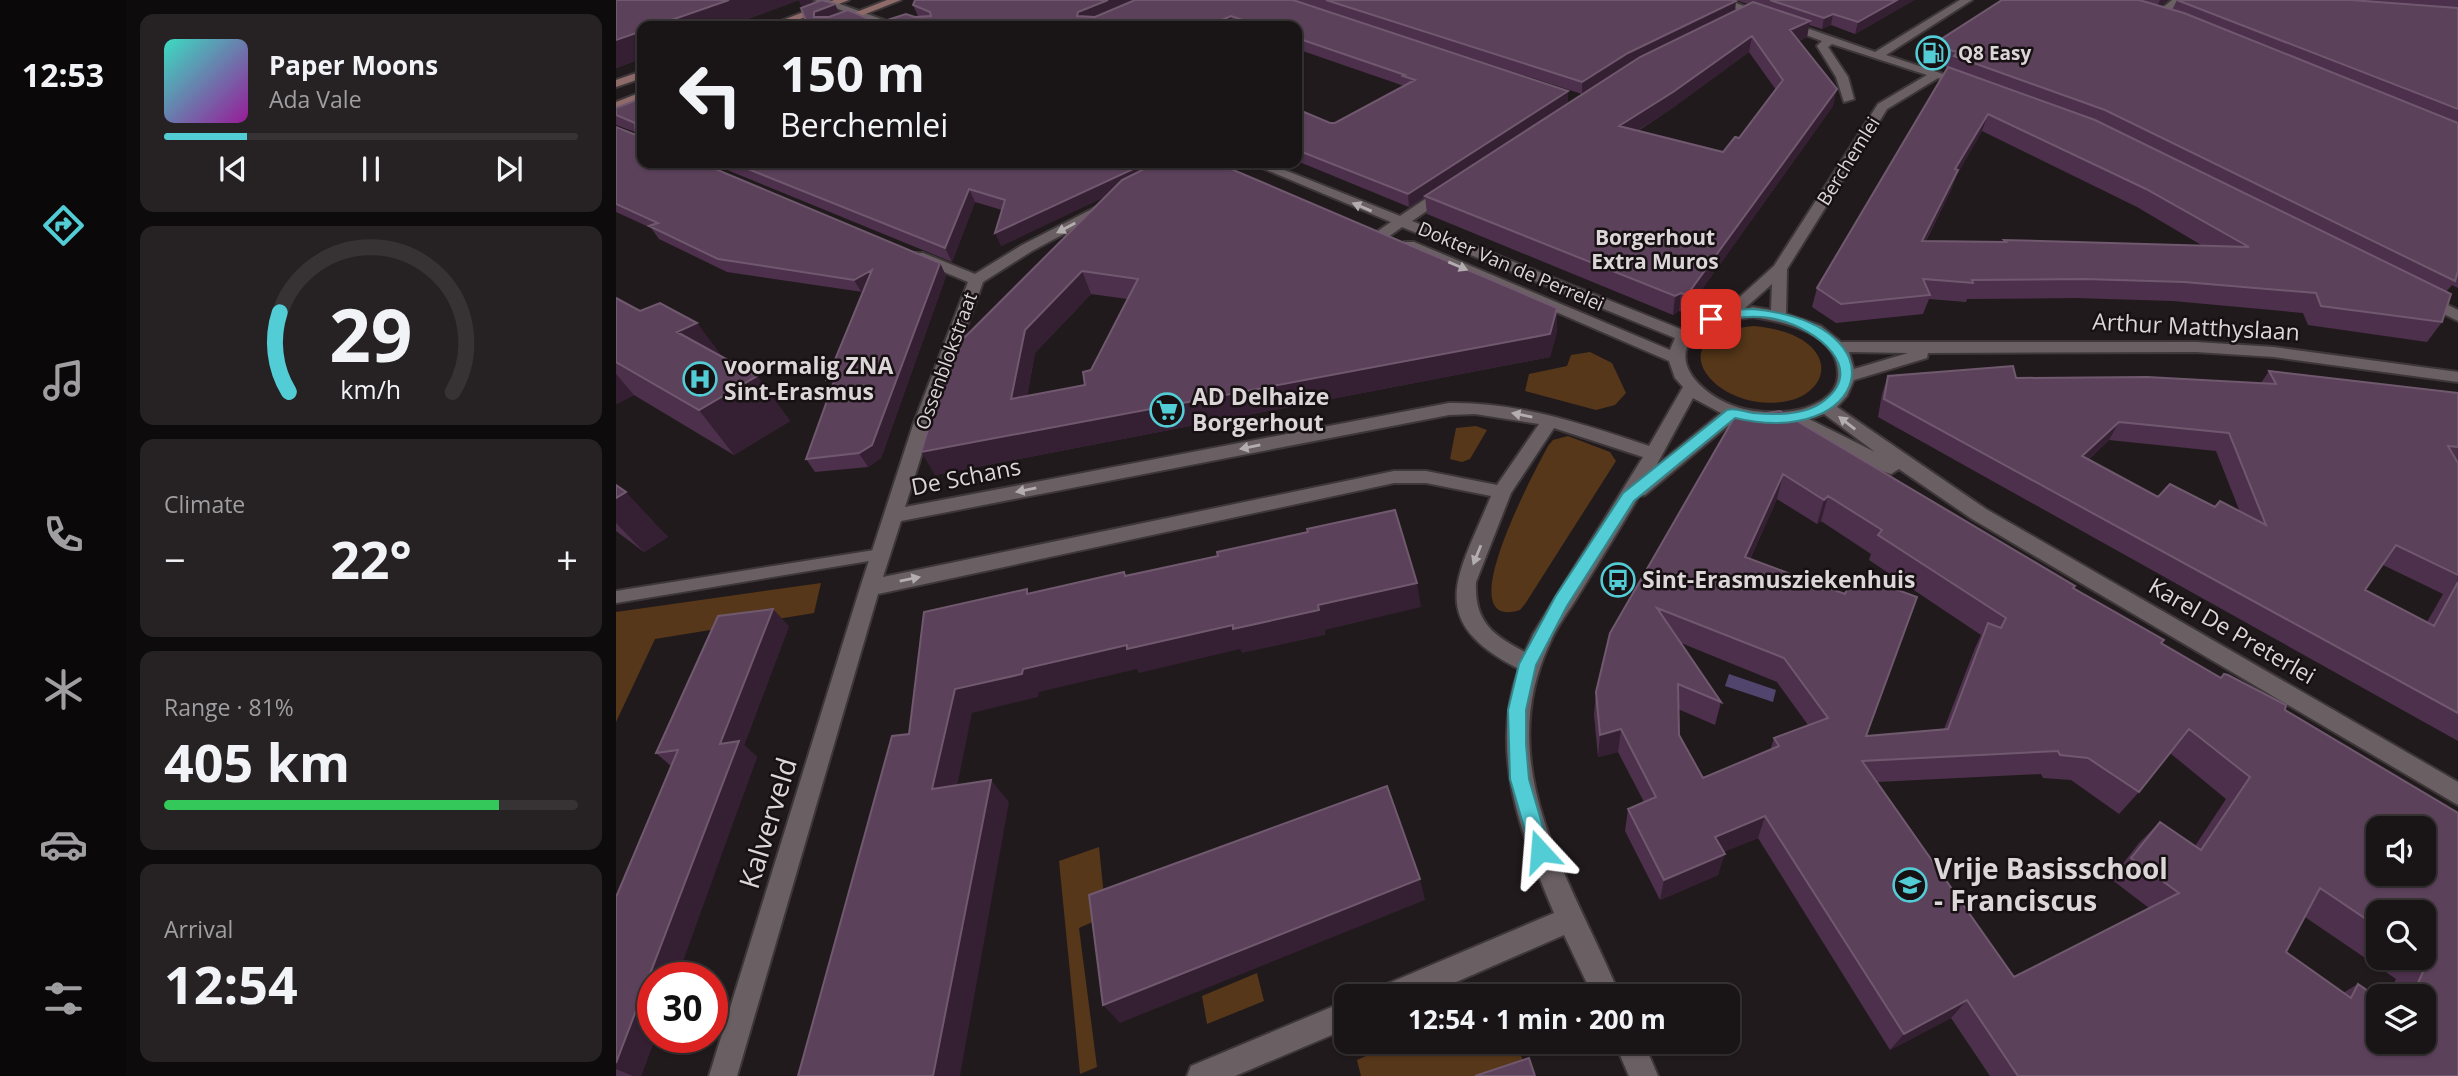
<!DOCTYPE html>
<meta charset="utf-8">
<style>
:root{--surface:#191415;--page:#262122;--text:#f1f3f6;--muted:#9f9ea0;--line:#373334;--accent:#52ccd5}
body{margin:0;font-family:"Open Sans",sans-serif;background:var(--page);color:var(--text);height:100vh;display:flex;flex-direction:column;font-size:26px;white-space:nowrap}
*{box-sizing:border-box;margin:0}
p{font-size:23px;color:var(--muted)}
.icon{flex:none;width:38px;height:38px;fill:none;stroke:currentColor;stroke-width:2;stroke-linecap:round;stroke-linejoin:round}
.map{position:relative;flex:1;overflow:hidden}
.drawer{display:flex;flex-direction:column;gap:14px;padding:14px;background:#0e0b0c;width:490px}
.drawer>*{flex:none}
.top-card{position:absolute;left:21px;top:21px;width:665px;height:147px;border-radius:14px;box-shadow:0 2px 5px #0004,0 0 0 2px var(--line);background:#191415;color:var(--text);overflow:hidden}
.fabs{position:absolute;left:1750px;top:816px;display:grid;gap:14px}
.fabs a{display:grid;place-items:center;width:70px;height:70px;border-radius:14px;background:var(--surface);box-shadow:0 2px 5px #0004,0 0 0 2px var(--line);font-size:35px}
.speed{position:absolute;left:21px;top:962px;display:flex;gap:14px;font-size:35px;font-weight:700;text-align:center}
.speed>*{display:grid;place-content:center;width:91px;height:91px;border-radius:50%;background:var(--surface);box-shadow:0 2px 5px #0004,0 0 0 2px var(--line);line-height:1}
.speed .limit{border:10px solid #d22;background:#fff;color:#111}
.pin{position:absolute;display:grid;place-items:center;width:60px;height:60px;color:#fff;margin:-30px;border-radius:14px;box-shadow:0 4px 10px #0006}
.me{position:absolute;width:77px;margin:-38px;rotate:341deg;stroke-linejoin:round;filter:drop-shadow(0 0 5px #0008)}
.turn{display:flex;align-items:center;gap:24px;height:147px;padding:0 28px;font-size:32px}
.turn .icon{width:91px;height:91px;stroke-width:2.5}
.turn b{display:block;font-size:49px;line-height:60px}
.big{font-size:52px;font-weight:700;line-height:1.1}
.drawer .card{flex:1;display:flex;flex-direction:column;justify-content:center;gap:10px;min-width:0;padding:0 24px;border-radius:14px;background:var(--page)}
.drawer .dial{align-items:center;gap:0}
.dial svg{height:182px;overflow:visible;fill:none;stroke:var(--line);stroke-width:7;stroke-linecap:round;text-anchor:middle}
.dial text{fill:var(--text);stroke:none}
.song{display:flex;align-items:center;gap:21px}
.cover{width:84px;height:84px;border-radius:10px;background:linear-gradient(135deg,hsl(170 70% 55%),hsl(300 70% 35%))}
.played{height:7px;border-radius:4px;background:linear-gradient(90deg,var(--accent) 20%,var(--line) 20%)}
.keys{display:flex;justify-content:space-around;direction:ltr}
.heat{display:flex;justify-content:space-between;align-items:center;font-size:38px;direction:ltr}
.charge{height:10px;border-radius:5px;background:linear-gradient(90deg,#34c759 81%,var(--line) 0)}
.trip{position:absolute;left:718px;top:984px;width:406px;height:70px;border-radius:14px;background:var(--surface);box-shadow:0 2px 5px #0004,0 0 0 2px var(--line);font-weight:700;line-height:70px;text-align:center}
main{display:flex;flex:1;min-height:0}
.dock{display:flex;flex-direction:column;width:126px;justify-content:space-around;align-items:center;background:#0a0808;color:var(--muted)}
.dock .icon{width:49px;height:49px}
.dock .active{color:var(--accent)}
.dock b{font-size:32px;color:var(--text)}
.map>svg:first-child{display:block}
</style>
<main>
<nav class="dock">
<b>12:53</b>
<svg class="icon active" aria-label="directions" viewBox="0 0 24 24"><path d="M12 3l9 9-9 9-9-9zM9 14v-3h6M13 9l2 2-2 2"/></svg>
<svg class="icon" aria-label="music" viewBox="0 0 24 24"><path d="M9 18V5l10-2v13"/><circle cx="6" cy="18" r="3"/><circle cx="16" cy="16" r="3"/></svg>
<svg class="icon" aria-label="phone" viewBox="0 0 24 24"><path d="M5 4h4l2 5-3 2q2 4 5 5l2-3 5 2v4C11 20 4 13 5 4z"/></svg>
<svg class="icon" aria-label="climate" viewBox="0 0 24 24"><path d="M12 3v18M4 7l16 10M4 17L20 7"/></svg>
<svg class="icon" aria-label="car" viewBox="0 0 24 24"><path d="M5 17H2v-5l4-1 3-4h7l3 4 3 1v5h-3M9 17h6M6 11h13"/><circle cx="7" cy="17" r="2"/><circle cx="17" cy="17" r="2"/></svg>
<svg class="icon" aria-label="filters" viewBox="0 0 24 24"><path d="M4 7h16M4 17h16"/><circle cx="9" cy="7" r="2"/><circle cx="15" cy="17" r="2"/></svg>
</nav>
<section class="drawer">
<div class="card">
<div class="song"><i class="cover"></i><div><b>Paper Moons</b><p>Ada Vale</p></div></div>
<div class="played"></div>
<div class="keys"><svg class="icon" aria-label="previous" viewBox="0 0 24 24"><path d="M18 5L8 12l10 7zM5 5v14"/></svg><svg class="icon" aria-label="pause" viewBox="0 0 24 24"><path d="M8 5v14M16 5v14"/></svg><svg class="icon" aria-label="next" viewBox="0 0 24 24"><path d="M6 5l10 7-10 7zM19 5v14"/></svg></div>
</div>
<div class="card dial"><svg viewBox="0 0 100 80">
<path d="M14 69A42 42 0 1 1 86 69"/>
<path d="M14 69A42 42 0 0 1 10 34" stroke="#52ccd5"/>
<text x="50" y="56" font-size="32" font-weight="700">29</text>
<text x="50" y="72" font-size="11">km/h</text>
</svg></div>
<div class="card"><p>Climate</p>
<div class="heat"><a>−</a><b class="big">22°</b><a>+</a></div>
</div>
<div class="card"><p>Range · 81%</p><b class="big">405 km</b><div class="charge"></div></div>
<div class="card"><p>Arrival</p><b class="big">12:54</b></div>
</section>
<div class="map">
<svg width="1842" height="1076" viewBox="0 0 1842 1076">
<rect width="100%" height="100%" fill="#211a1c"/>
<path fill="#563719" d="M1138,326C1157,328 1178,332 1193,345C1217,366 1203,392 1176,400C1103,419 1033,335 1138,326Z
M974,352L996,363L1010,393L999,405L980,410L909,391L913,374L951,366L955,355Z
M860,426L871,430L854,459L846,462L834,459L840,428Z
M952,436L994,452L1000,461L909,604L904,610C830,633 922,465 932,446L937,440Z
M205,583L198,613L39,639L0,722V612Z
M483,847L490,916L463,928L481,1067L464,1074L443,861Z
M641,973L648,1001L591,1024L586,996Z
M784,1041H899L910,1068L884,1076H745L741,1060Z"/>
<path fill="#51456e" d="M1113,674L1160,690L1157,702L1109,686Z"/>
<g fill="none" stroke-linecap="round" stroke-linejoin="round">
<defs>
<path id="service" d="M265,549L270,550L272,554L270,558L265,559L0,603V591Z"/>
<path id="minor" d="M198,0H213L284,26H269Z
M1096,0H1111L1259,52L1344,0H1356L1270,55L1357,84L1351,87L1322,78L1271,109L1171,269L1170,314L1205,326L1225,342H1580L1658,347L1842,372V382L1658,357L1580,352L1312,353L1311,358L1238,380L1231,396L1221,407L1370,509L1842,782V805L1356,519L1283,469L1275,474L1269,472L1171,421L1152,424L1121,418L1029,495L1023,496C1002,532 980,567 959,601C950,615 940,628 934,643C874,769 958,883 1004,996H977L948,935L808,996H763L766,986L938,913C906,837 872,752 903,669C806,620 843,575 875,496L810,483H778L262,594L121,1076H93L244,588L297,425L352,282L297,259L295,256L297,253H307L359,274L406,245L486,204H496L498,207L416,251L367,282L315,425L289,507L833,403C903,402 967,424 1033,446L1067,387L1059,378L1053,361L786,245L788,242H798L1054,350L1059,338L786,227L772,237H762V231L775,222L634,163H651L784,216L827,187H837V193L796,221L1067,330L1087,317L1106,313L1158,266L1262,104L1311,75L1216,44L1212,47L1232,77L1238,99L1228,102L1220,77L1201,46L1206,41ZM1156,284L1155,310L1137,307L1128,309ZM1137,317C1169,322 1222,333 1222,374C1222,390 1211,399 1197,405C1176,415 1140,414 1118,406C1080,392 1043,351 1095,325C1107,320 1124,319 1137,317ZM1233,352L1292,353L1238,369ZM1077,398L1105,413L1040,466ZM859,414L923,424L881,485L810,471H778L267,577L285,521L833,415ZM1208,414L1259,452L1193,419ZM938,428L1027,457L917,634L909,652C876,635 858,621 860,582L895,493Z
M1556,0H1567L1547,18H1539V14Z
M1809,294L1842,310V321L1804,302L1801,299Z
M730,1001V1029L619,1076H571L575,1066Z
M998,1041H1027L1042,1076H1013Z"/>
<path id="secondary" d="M218,0H233L166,26H152Z
M271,0H285L219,26H205Z
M26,71V78L0,87V80Z
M26,92V100L0,110V102Z"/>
</defs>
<use href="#service" stroke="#3d3739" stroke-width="4"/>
<use href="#minor" stroke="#3d3739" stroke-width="4"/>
<use href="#secondary" stroke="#3d3739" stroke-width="4"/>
<use href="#service" fill="#6a6063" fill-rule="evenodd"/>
<use href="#minor" fill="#6a6063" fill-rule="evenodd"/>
<use href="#secondary" fill="#8e6a68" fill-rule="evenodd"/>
</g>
<path fill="#4d304c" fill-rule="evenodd" d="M0,0H196L198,3L219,4L223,14L262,23L303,17L302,16L297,5L677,0L952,91V103L793,207L681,161V109L714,123H719L788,86L681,49V26H192L186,7L183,0L0,68Z
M677,0H1118L1119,11L1132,4L1119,0H1298L1239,34L1215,25L1206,29L1193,25L1191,37L1183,41L1217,106L1069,313L1063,311L1057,315L811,214L809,196L966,94ZM1133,52L1160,90L1123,138L1107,152L1022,131L1055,109Z
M1386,0H1552L1544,6L1556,10L1561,0H1842V288L1836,285L1830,292L1826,322L1811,342L1692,325L1687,313L1557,301L1459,298L1351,299L1350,302L1313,299L1307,314L1220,323L1196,307L1201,288L1335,68L1312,61L1316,45ZM1366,131L1521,207L1587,246L1388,240L1387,242L1310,241L1336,188L1340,176Z
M26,98V163L324,263L330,276L265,458L252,467L199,472L190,459L216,387L247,292L111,272L43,239L35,228L0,212V127L20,135L19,132L0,125V108Z
M94,163H601L941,331L934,357L319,475L348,338L490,196L385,246L386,210L359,202L336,262ZM475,294L511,299L469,385L411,396L419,353Z
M0,298L24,311L81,323L105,356L141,376L174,421L118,455L18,395L0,404Z
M1653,371L1842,393V741L1262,417L1266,394L1272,376L1645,383ZM1493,440L1600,451L1624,512L1542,497L1472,460ZM1767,565L1827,594L1811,622L1749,590Z
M1118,418L1457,588L1545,643L1604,678L1669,710L1842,813V1076H1374L1335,1018L1274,1050L1142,838L1107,852L1102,875L1044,900L1009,831L1012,809L1028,802L1002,752L982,757L978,715L980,692ZM1161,499L1201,524L1205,521L1255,554L1253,560L1365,635L1359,648L1328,729L1250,736L1134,559ZM1065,643L1161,682L1192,725L1158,738L1154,751L1087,778L1063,735L1062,709L1099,725L1105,702ZM1554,753L1610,799L1579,846L1544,822L1523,843L1495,879L1533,908L1398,977L1261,782L1425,774L1427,778L1455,780L1503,814L1523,792ZM1762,912L1808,957H1762ZM1689,917L1780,979L1772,996H1808L1762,1041L1742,984L1727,993L1670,952Z
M0,485L52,537L28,552L0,531Z
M173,626L128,745L141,757L37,1038H39L25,1076H0V897L55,766L40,753Z"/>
<path fill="#351f32" d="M113,0H196L199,5L187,9L183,0L113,26H38Z
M492,0H521L466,24L461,16L462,12Z
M1281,0H1298L1239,34L1242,22Z
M1544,0H1552L1539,10Z
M1120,1L1119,12L966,94V82L1012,53Z
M219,4L224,16L204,24L198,17V12Z
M1217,14L1215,25L1206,29L1208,18Z
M615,16L617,26H592Z
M1194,21L1191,37L1172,46L1174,30Z
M26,31V58L0,68V40Z
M1136,36L1133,52L1055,109L1002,143L1003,126Z
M1221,89L1217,106L1069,313L1071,295Z
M952,91V103L793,207L792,194Z
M1372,114L1366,131L1340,176L1336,188L1300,259L1306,241L1339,169Z
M530,163L559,164L385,246L379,233Z
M353,189L359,202L336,262L329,248Z
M324,263L330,276L265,458L252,467L243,453Z
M256,270L263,283L246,293L238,280Z
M466,271L475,294L419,353L406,422L395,399L409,330Z
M1065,293L1063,311L1057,315L1059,296Z
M941,308V331L934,357L319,475L305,452Z
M81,323L114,367L61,332Z
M221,373L220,393L211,379Z
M0,374L18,395L0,404Z
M141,376L174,421L118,455L83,410Z
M1503,422L1493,440L1456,474L1466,456Z
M1167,474L1161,499L1123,582L1129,557Z
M10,492L52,537L28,552L0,523V498Z
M1212,496L1205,521L1201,524L1208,500Z
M801,583L805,607L709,630V635L626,653L624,649L523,673L521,669L423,692L422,697L356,713L336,811L316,789L339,689L407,669L511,645L617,625Z
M157,609L173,626L128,745L141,757L61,978H37V1038H39L25,1076H17L0,1069V1063L104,744Z
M1005,729L1002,752L982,757L984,735Z
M375,780L393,802L344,1076H317Z
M1149,816L1142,838L1093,858L1099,837Z
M1109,854L1102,875L1044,900L1048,880Z
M804,879L809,900L504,1023L487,1005Z
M1351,1000L1335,1018L1274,1050L1288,1034Z"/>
<path fill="#5c415b" stroke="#70596e" stroke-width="2" fill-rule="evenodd" d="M0,0H113L38,26H26V31L0,40Z
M206,0L219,4L198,12V17H213L232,10L262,23L290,14L299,17L315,16L314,12L297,5L299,0H492L462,12L461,16L479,17L519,0H677L952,91L792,194L681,150V109L714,123H719L799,80L787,76L789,75L681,38V26H644L615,16L592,26H192L185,8Z
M710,0H1118L1120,1L1012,53L966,82Z
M1154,0H1281L1242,22L1217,14L1208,18Z
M1386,0H1523L1568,13L1842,123V271L1839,281L1489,110L1338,56L1341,52L1316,45Z
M1561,0H1735L1842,8V109Z
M1137,2L1194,21L1174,30L1221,89L1071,295L1065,293L1059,296L809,196L1024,57ZM1136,36L1167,80L1123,138L1119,137L1107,152L1003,126L1057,92Z
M1332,67L1479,120L1835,294L1826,322L1705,306L1700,293L1568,282L1468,279L1356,280L1357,283L1307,279L1314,295L1225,304L1201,288ZM1372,114L1530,189L1633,247L1388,240L1390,242L1306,241L1342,170L1339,169Z
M26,98V163H85L324,263L256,445L243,453L190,459L221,373L211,379L256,270L238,280L102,259L33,226L42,223L0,204V127L20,135L19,123L0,115V108Z
M117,163H530L379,233L389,200L353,189L329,248Z
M540,163H601L941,308L934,334L305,452L340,339L348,338L506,180ZM466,271L522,279L475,370L467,372L469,385L395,399L409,330Z
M0,298L24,311L44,303L81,323L61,332L141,376L83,410L0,362Z
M1397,366L1400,378L1531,377L1660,384L1653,371L1842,393V447L1832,446L1842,463V575L1780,545L1749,590L1818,626L1842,582V713L1268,399L1272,376ZM1503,422L1613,433L1650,525L1604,501L1599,507L1554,484L1542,497L1466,456Z
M1164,411L1459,586L1457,588L1548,640L1545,643L1605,678L1608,674L1612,675L1670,705L1669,710L1842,813V1076H1402L1351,1000L1288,1034L1149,816L1099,837L1109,854L1048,880L1012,809L1040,797L1005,729L984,735L980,692L994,633L1118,418ZM1167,474L1208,500L1212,496L1266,530L1262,535L1390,618L1385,628L1372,623L1332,729L1250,736L1301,597L1238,574L1229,594L1129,557ZM1041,608L1168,658L1212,718L1158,738L1163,746L1087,778L1063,735L1062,684L1105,702ZM1573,729L1634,777L1585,850L1544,822L1515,858L1563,893L1398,977L1246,761L1442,751L1444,755L1472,758L1523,792ZM1762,828H1808V873H1762ZM1704,888L1762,927V912H1808L1807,957L1812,961L1796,996H1808V1041H1762V998L1742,984L1735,998L1670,952Z
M0,485L10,492L0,498Z
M779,510L801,583L702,605L703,610L617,629V625L511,649V645L407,669L406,674L339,689L316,789L375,780L317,1076H182L276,736L293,734L308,612L411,589V594L508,572L509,576L602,556L601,552L692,532L691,529Z
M157,609L104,744L123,741L0,1063V897L62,750L40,753L102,616Z
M771,786L804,879L487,1005L473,895Z
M913,1058L919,1076H859Z"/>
<defs><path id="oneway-solid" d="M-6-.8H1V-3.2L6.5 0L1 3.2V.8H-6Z" transform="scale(1.75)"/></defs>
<g fill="#b4adaf">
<use href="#oneway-solid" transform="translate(746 207) rotate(-157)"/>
<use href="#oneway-solid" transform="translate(450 228) rotate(152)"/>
<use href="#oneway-solid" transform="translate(842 266) rotate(23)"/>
<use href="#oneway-solid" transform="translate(906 415) rotate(-169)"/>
<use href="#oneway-solid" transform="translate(1231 423) rotate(-142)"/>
<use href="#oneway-solid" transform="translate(634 447) rotate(169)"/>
<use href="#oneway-solid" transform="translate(410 490) rotate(169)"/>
<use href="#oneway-solid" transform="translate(861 555) rotate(112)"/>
<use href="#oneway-solid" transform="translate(294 579) rotate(-12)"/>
</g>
<path fill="#52ccd5" stroke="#35858a" stroke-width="2" d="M1137,309C1290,325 1251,449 1119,418L1018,501L951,606L920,665L910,710V744L913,779L934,851L931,858L924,860L917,858L894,779L892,710L903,664L939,597L1007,493L1111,410C1120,407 1128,412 1137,413C1158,415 1188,415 1205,403C1254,369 1199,329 1163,320C1140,314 1117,317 1095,323L1088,319L1113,310Z"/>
<defs>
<symbol id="fuel-ring" viewBox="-11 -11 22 22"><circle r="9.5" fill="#181113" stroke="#52ccd5" stroke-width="1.5"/><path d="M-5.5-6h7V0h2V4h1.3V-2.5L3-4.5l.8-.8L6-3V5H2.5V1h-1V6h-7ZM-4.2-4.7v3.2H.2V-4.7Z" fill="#52ccd5"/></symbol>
<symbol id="hospital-ring" viewBox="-11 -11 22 22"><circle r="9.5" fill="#181113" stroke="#52ccd5" stroke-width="1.5"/><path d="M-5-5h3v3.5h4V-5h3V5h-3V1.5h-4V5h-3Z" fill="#52ccd5"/></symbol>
<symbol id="supermarket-ring" viewBox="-11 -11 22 22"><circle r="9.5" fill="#181113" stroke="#52ccd5" stroke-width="1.5"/><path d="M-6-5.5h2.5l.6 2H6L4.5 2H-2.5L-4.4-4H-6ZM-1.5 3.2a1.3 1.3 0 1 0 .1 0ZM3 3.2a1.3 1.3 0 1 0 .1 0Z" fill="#52ccd5"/></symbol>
<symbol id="bus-ring" viewBox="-11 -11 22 22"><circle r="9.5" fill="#181113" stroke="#52ccd5" stroke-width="1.5"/><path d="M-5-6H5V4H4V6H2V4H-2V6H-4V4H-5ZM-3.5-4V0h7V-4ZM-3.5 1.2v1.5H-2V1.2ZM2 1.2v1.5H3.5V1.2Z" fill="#52ccd5"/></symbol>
<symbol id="school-ring" viewBox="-11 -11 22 22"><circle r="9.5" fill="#181113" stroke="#52ccd5" stroke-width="1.5"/><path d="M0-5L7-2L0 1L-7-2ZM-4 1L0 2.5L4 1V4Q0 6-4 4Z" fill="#52ccd5"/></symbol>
</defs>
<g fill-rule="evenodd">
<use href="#fuel-ring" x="1298" y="34" width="38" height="38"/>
<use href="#hospital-ring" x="65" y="360" width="38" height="38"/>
<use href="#supermarket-ring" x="532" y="391" width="38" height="38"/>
<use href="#bus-ring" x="983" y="561" width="38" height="38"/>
<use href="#school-ring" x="1275" y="866" width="38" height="38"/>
</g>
<g text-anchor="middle" stroke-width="5" stroke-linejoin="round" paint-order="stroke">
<g font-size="19" font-weight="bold" fill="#dcd6d8" stroke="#181113" text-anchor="start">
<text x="1342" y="60">Q8 Easy</text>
</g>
<g font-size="19" fill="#dcd6d8" stroke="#181113">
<text transform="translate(1232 161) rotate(-58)" y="7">Berchemlei</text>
<text transform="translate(895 266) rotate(23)" y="7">Dokter Van de Perrelei</text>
<text transform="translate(330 361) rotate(-70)" y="7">Ossenblokstraat</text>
</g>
<g font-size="21" font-weight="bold" fill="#dcd6d8" stroke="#181113">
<text x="1039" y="245">Borgerhout<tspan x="1039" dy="24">Extra Muros</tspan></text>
</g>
<g font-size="23" fill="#dcd6d8" stroke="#181113">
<text transform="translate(1580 327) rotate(3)" y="8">Arthur Matthyslaan</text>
<text transform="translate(350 477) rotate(-11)" y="8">De Schans</text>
<text transform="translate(1616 631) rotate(30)" y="8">Karel De Preterlei</text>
</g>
<g font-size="23" font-weight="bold" fill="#dcd6d8" stroke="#181113" text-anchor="start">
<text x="108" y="374">voormalig ZNA<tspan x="108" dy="26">Sint-Erasmus</tspan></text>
<text x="576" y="405">AD Delhaize<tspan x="576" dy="26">Borgerhout</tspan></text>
<text x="1026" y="588">Sint-Erasmusziekenhuis</text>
</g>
<g font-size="28" fill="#dcd6d8" stroke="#181113">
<text transform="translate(152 823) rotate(-73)" y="10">Kalverveld</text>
</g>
<g font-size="28" font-weight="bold" fill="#dcd6d8" stroke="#181113" text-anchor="start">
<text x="1318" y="879">Vrije Basisschool<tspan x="1318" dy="32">- Franciscus</tspan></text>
</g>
</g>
</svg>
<div class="fabs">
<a><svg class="icon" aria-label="sound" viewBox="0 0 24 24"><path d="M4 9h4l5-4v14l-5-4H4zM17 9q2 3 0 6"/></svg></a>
<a><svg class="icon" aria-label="search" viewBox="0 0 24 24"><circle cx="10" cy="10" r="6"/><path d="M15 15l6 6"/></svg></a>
<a><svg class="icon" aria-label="layers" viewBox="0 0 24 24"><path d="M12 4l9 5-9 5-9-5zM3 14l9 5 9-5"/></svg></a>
</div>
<div class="speed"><div class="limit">30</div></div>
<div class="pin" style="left:1095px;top:319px;background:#d93025"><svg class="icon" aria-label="arrive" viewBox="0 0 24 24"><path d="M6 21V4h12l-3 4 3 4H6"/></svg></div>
<svg class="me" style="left:924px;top:851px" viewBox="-20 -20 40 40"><path d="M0-17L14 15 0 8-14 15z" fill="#52ccd5" stroke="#fff" stroke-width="4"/></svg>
<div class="trip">12:54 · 1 min · 200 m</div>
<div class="top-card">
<div class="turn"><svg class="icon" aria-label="left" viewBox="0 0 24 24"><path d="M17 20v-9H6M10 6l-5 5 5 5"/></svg><div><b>150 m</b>Berchemlei</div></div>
</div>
</div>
</main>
